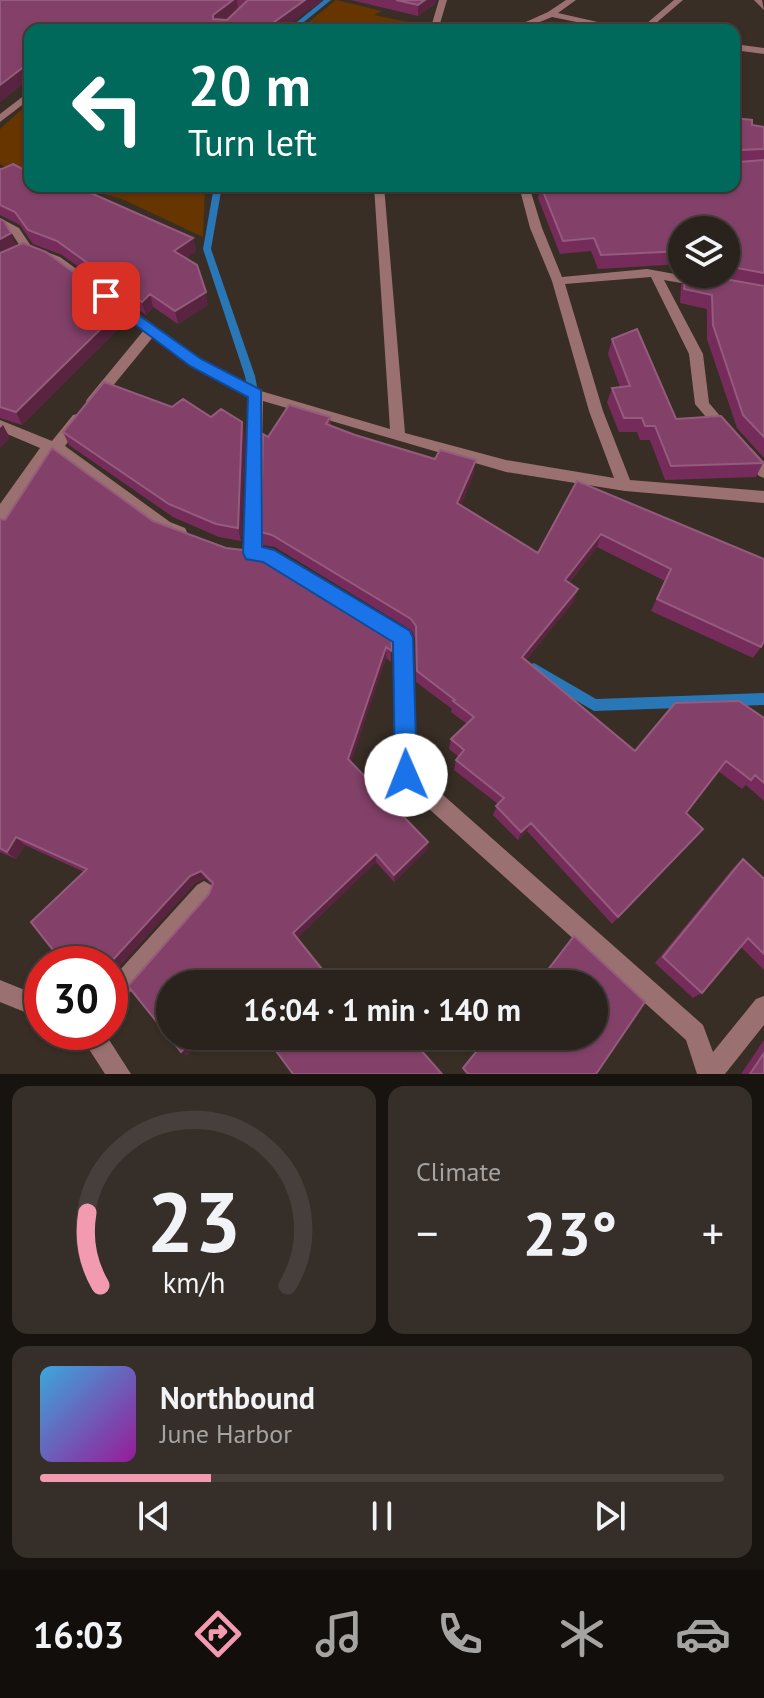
<!DOCTYPE html>
<meta charset="utf-8">
<style>
:root{--surface:#2a221c;--page:#362f29;--text:#f1f3f6;--muted:#a5a4a3;--line:#463f3b;--accent:#f29aaf}
body{margin:0;font-family:"PT Sans",sans-serif;background:var(--page);color:var(--text);height:100vh;display:flex;flex-direction:column;font-size:30px;white-space:nowrap}
*{box-sizing:border-box;margin:0}
p{font-size:26px;color:var(--muted)}
.icon{flex:none;width:44px;height:44px;fill:none;stroke:currentColor;stroke-width:2;stroke-linecap:round;stroke-linejoin:round}
.map{position:relative;height:1074px;overflow:hidden}
.sheet{display:flex;flex-direction:column;gap:12px;padding:12px;background:#17130f;flex:1}
.sheet>*{flex:none}
.hud{position:absolute;left:24px;top:24px;width:716px;height:168px;border-radius:16px;box-shadow:0 2px 6px #0004,0 0 0 2px var(--line);background:#00695c;color:#fff;overflow:hidden}
.controls{position:absolute;left:668px;top:216px;display:grid;gap:16px}
.controls a{display:grid;place-items:center;width:72px;height:72px;border-radius:50%;background:var(--surface);box-shadow:0 2px 6px #0004,0 0 0 2px var(--line);font-size:40px}
.speed{position:absolute;left:24px;top:946px;display:flex;gap:16px;font-size:40px;font-weight:700;text-align:center}
.speed>*{display:grid;place-content:center;width:104px;height:104px;border-radius:50%;background:var(--surface);box-shadow:0 2px 6px #0004,0 0 0 2px var(--line);line-height:1}
.speed .limit{border:12px solid #d22;background:#fff;color:#111}
.pin{position:absolute;display:grid;place-items:center;width:68px;height:68px;color:#fff;margin:-34px;border-radius:16px;box-shadow:0 4px 12px #0006}
.me{position:absolute;width:88px;margin:-44px;rotate:359deg;stroke-linejoin:round;filter:drop-shadow(0 0 6px #0008)}
.turn{display:flex;align-items:center;gap:28px;height:168px;padding:0 32px;font-size:36px}
.turn .icon{width:104px;height:104px;stroke-width:2.5}
.turn b{display:block;font-size:56px;line-height:68px}
.big{font-size:60px;font-weight:600;line-height:1.1}
.sheet .widget{flex:1;display:flex;flex-direction:column;justify-content:center;gap:12px;min-width:0;padding:0 28px;border-radius:16px;background:var(--page)}
.sheet .dial{align-items:center;gap:0}
.dial svg{height:208px;overflow:visible;fill:none;stroke:var(--line);stroke-width:7;stroke-linecap:round;text-anchor:middle}
.dial text{fill:var(--text);stroke:none}
.song{display:flex;align-items:center;gap:24px}
.cover{width:96px;height:96px;border-radius:12px;background:linear-gradient(135deg,hsl(200 70% 55%),hsl(300 70% 35%))}
.played{height:8px;border-radius:4px;background:linear-gradient(90deg,var(--accent) 25%,var(--line) 25%)}
.keys{display:flex;justify-content:space-around;direction:ltr}
.heat{display:flex;justify-content:space-between;align-items:center;font-size:44px;direction:ltr}
.sheet .tiles{flex:1;display:grid;gap:12px;grid-template-columns:1fr 1fr}
.widget:last-child{grid-column:span 2}
.trip{position:absolute;left:156px;top:970px;width:452px;height:80px;border-radius:40px;background:var(--surface);box-shadow:0 2px 6px #0004,0 0 0 2px var(--line);font-weight:600;line-height:80px;text-align:center}
.tabs{display:flex;height:128px;justify-content:space-around;align-items:center;background:#110e0b;color:var(--muted)}
.tabs .icon{width:56px;height:56px}
.tabs .active{color:var(--accent)}
.tabs b{font-size:36px;color:var(--text)}
.map>svg:first-child{display:block}
</style>
<div class="map">
<svg width="764" height="1074" viewBox="0 0 764 1074">
<rect width="100%" height="100%" fill="#382e26"/>
<path fill="#663500" d="M336,0L382,11L374,15L427,26L430,30H299Z
M30,102V179L0,164V129Z
M45,186H205L203,237L122,199L90,190Z"/>
<g fill="none" stroke-linecap="round" stroke-linejoin="round">
<path fill="#2977b6" fill-rule="evenodd" d="M324,0H331L294,30H287Z
M214,186H222L211,249L255,376L260,402L255,406L250,402L245,376L203,249Z
M534,663L596,699L764,693V705L594,711L529,673L527,669L529,665Z"/>
<path fill="#9b7070" fill-rule="evenodd" d="M439,0H447L439,27L441,30H433L431,27Z
M566,0H576L558,13L633,30H616L552,17L520,30H508L548,12Z
M674,0H683L648,30H639Z
M754,0H762L764,10Z
M734,44L764,48V54L734,50Z
M30,91V99L0,122V114Z
M374,186H384L405,433L506,460L614,478L589,411L552,281L530,228L519,186H529L542,228L562,277L647,269L703,279L709,283L703,287L664,280L703,354L709,403L734,432L727,437L722,436L695,404L689,354L651,277L565,284L603,411L630,480L764,491V503L625,491L506,472L263,401L260,548L273,550L409,633L412,638L416,771L703,1025L713,1052L756,999L764,996V1025L725,1074H697L686,1040L399,782L396,775L394,642L264,561L241,558L239,553L244,547L249,397L191,365L153,337L98,404H88L86,401L88,398L144,330L52,263L23,251L11,232L0,226V218L19,228L31,246L60,257L201,359L251,388L390,429Z
M78,414L85,419L65,446L170,522L185,528L187,532L185,536C162,543 77,468 53,453L6,520L0,522V504L40,448L0,431V420L52,441L73,415Z
M746,447L751,448L764,462V478L759,476L741,456L739,452L741,448Z
M204,881L211,885L215,892L211,899L118,1006L110,1009V981L197,885Z
M0,980L42,997V1019L0,1002Z
M78,1032H104L131,1074H105Z"/>
</g>
<path fill="#762c5a" d="M0,0H323L282,30H30V78L0,102Z
M351,0H436L435,4L418,16Z
M734,118L752,125L764,127V458L737,428L707,339V309L680,303L681,285L685,274H726V230H682V264L598,269L591,251L560,254L538,198L540,186H734Z
M0,169L193,238L196,251L186,258L208,305L178,324L153,307L146,315L62,255L33,244L20,225L0,215Z
M0,219L11,233L16,246L122,308L126,321L22,425L0,418Z
M612,339L676,419L763,463L756,477L665,480L650,440H640L637,432H619L607,402L612,388L620,387L608,354Z
M172,407L211,417L242,422L245,436L241,541L219,537L173,517L69,445L63,432Z
M330,417L331,426L474,473L461,505L538,553L577,481L761,647L753,658L651,611L665,581L597,547L569,583L574,601L526,660L635,751L764,718V801L746,785L742,789L718,771L686,813L703,829L612,924L527,831L518,840L493,815L498,804L454,770L456,760L459,757L449,749L451,739L467,724L451,712L452,709L416,682L415,638L411,630L275,547L263,545L261,532L268,437Z
M52,448L153,521L226,548L261,552L391,633V662L386,658L351,762L428,842L427,850L394,882L376,862L297,938L334,984H170V1036H204L187,1055L181,1052L128,986L209,894L213,886L205,878L195,883L117,969L110,963L104,956L95,964H64L31,922L84,872L25,845L16,859L0,852V519L5,520Z
M743,859L764,879V970L741,947L702,993L693,998L655,963L734,867Z
M764,1040V1074H741Z"/>
<path fill="#58243f" d="M233,0H237L238,10L215,28L213,19V15Z
M305,0H323L282,30H263Z
M425,0H436L435,4L418,16V5Z
M30,62V78L0,102V85Z
M11,233L16,246L0,256V239Z
M193,238L196,251L177,264L174,251Z
M206,292L208,305L178,324L175,311Z
M150,294L153,307L146,315L142,302Z
M122,308L126,321L22,425L16,412Z
M242,422L245,436L241,541L238,528Z
M3,425L10,438L0,448V428Z
M476,460L474,473L456,516L457,503Z
M601,534L597,547L561,592L565,580Z
M578,589L574,601L519,668L522,657Z
M386,647V658L349,768L348,759Z
M531,823L527,831L518,840L521,832Z
M16,837L25,845L16,859L7,852Z
M428,842L427,850L394,882V875Z
M376,854V862L296,939L293,933Z
M201,871L205,878L195,883L117,969L110,963L190,876Z
M98,949L105,954L95,964H82Z
M196,1036H204L187,1055L181,1052Z"/>
<path fill="#834169" stroke="#955b7d" stroke-width="2" d="M0,0H233L213,15V19L227,20L248,0H305L263,30H81L73,28L71,30H30V62L0,85Z
M396,0H425L418,5Z
M734,118L752,120V125L764,127V149L738,150L736,153L739,162L764,160V273L726,266V230H682V251L601,255L594,238L563,241L541,186H734Z
M13,164L30,173V186H53L62,191L70,186H75L193,238L174,251L197,265L206,292L175,311L150,294L142,302L57,241L28,230L15,212L0,205V169H2Z
M0,219L4,221L11,233L0,239Z
M23,243L46,252L122,308L16,412L0,407V253Z
M685,274H697L764,286V437L743,415L713,325L712,295L684,289Z
M637,329L676,419L721,416L763,463L671,466L655,426H645L642,418H624L612,388L630,386L612,339Z
M104,382L172,407L183,399L211,417L221,409L242,422L238,528L216,524L169,504L63,432Z
M289,405L330,417L326,424L355,435L435,459L440,450L476,460L457,503L538,553L577,481L764,559V641L761,647L657,599L671,569L601,534L565,580L578,589L522,657L635,751L675,703L739,701L764,718V783L755,775L751,780L726,761L686,813L703,829L618,917L531,823L521,832L496,806L504,798L456,760L464,750L451,739L474,717L453,701L455,700L417,671L416,626L411,619L272,535L261,532L263,434L268,437Z
M52,448L153,521L226,548L261,552L391,633L392,651L386,647L348,759L428,842L394,875L376,854L293,933L334,984H170V1036H196L181,1052L128,986L209,894L213,883L201,871L190,876L110,963L98,949L82,964H64L31,922L87,869L16,837L7,852L0,848V519L5,520Z
M743,859L764,879V954L748,938L702,993L663,957Z
M574,936L645,1002L596,1074H468L463,1068L489,1036H594V984H537Z
M265,1036H391L404,1051L413,1041L442,1074H293Z
M764,1053V1074H750Z"/>
<path fill="#1a73e8" stroke="#114b97" stroke-width="2" d="M106,292L201,359L261,390L262,547L274,550L410,631L413,638L417,775L413,783L406,786L398,783L395,775L393,642L263,562L246,559L243,553L248,397L190,366L101,299L99,296Z"/>
</svg>
<div class="controls">
<a><svg class="icon" aria-label="layers" viewBox="0 0 24 24"><path d="M12 4l9 5-9 5-9-5zM3 14l9 5 9-5"/></svg></a>
</div>
<div class="speed"><div class="limit">30</div></div>
<div class="pin" style="left:106px;top:296px;background:#d93025"><svg class="icon" aria-label="arrive" viewBox="0 0 24 24"><path d="M6 21V4h12l-3 4 3 4H6"/></svg></div>
<svg class="me" style="left:406px;top:775px" viewBox="-20 -20 40 40"><circle r="19" fill="#fff"/><path d="M0-13L10 11 0 6-10 11z" fill="#1a73e8"/></svg>
<div class="trip">16:04 · 1 min · 140 m</div>
<div class="hud">
<div class="turn"><svg class="icon" aria-label="left" viewBox="0 0 24 24"><path d="M17 20v-9H6M10 6l-5 5 5 5"/></svg><div><b>20 m</b>Turn left</div></div>
</div>
</div>
<section class="sheet">
<div class="tiles">
<div class="widget dial"><svg viewBox="0 0 100 80">
<path d="M14 69A42 42 0 1 1 86 69"/>
<path d="M14 69A42 42 0 0 1 9 41" stroke="#f29aaf"/>
<text x="50" y="56" font-size="32" font-weight="700">23</text>
<text x="50" y="72" font-size="11">km/h</text>
</svg></div>
<div class="widget"><p>Climate</p>
<div class="heat"><a>−</a><b class="big">23°</b><a>+</a></div>
</div>
<div class="widget">
<div class="song"><i class="cover"></i><div><b>Northbound</b><p>June Harbor</p></div></div>
<div class="played"></div>
<div class="keys"><svg class="icon" aria-label="previous" viewBox="0 0 24 24"><path d="M18 5L8 12l10 7zM5 5v14"/></svg><svg class="icon" aria-label="pause" viewBox="0 0 24 24"><path d="M8 5v14M16 5v14"/></svg><svg class="icon" aria-label="next" viewBox="0 0 24 24"><path d="M6 5l10 7-10 7zM19 5v14"/></svg></div>
</div>
</div>
</section>
<nav class="tabs">
<b>16:03</b>
<svg class="icon active" aria-label="directions" viewBox="0 0 24 24"><path d="M12 3l9 9-9 9-9-9zM9 14v-3h6M13 9l2 2-2 2"/></svg>
<svg class="icon" aria-label="music" viewBox="0 0 24 24"><path d="M9 18V5l10-2v13"/><circle cx="6" cy="18" r="3"/><circle cx="16" cy="16" r="3"/></svg>
<svg class="icon" aria-label="phone" viewBox="0 0 24 24"><path d="M5 4h4l2 5-3 2q2 4 5 5l2-3 5 2v4C11 20 4 13 5 4z"/></svg>
<svg class="icon" aria-label="climate" viewBox="0 0 24 24"><path d="M12 3v18M4 7l16 10M4 17L20 7"/></svg>
<svg class="icon" aria-label="car" viewBox="0 0 24 24"><path d="M5 17H2v-5l4-1 3-4h7l3 4 3 1v5h-3M9 17h6M6 11h13"/><circle cx="7" cy="17" r="2"/><circle cx="17" cy="17" r="2"/></svg>
</nav>
